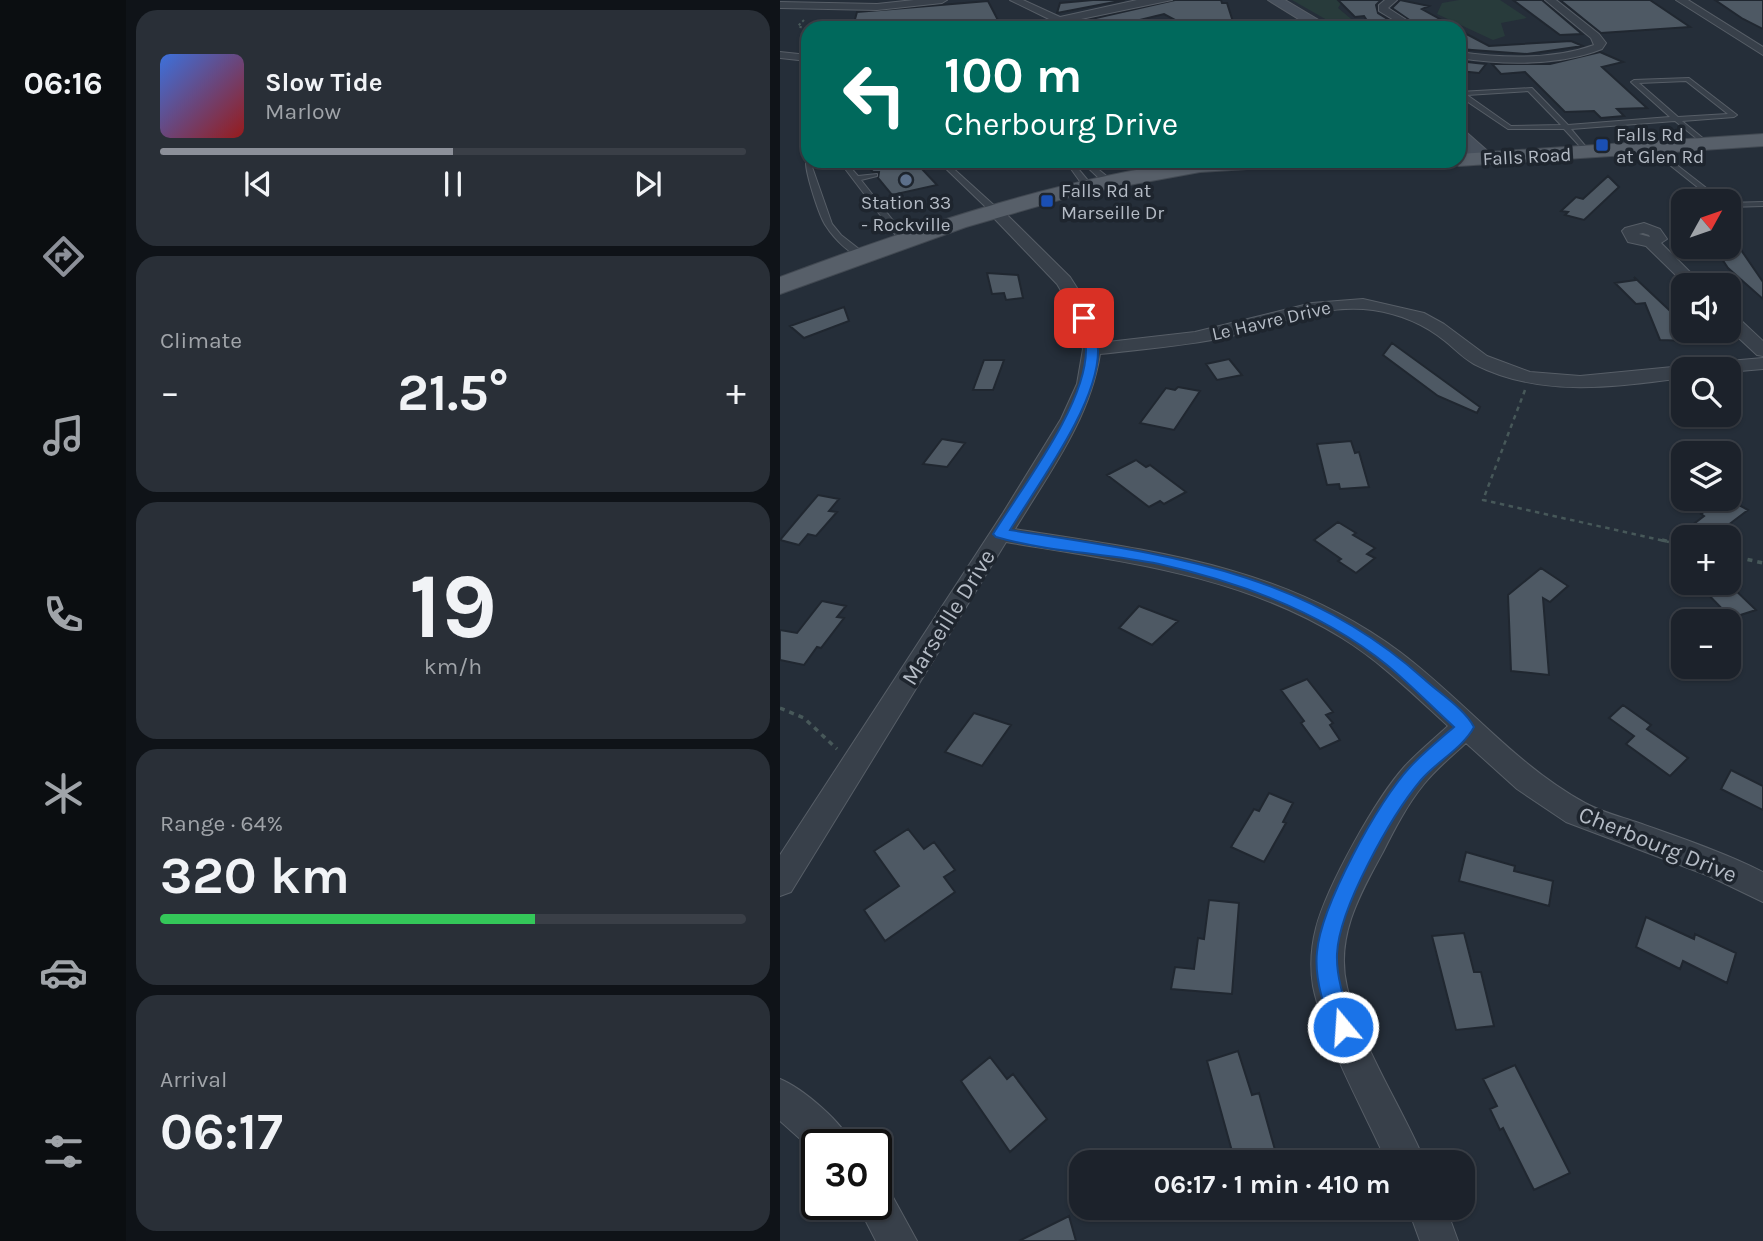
<!DOCTYPE html>
<meta charset="utf-8">
<style>
:root{--surface:#1c222b;--page:#292f37;--text:#f1f3f6;--muted:#a0a4a9;--line:#3a3f47;--accent:#8c9099}
body{margin:0;font-family:Karla,sans-serif;background:var(--page);color:var(--text);height:100vh;display:flex;flex-direction:column;font-size:26px;white-space:nowrap}
*{box-sizing:border-box;margin:0}
p{font-size:23px;color:var(--muted)}
.icon{flex:none;width:38px;height:38px;fill:none;stroke:currentColor;stroke-width:2;stroke-linecap:round;stroke-linejoin:round}
.map{position:relative;flex:1;overflow:hidden}
.side{display:flex;flex-direction:column;gap:10px;padding:10px;background:#0f1318;width:654px}
.side>*{flex:none}
.top-card{position:absolute;left:21px;top:21px;width:665px;height:147px;border-radius:21px;box-shadow:0 2px 5px #0004,0 0 0 2px var(--line);background:#00695c;color:#fff;overflow:hidden}
.needle{width:46px;rotate:50deg}
.controls{position:absolute;left:891px;top:189px;display:grid;gap:14px}
.controls a{display:grid;place-items:center;width:70px;height:70px;border-radius:14px;background:var(--surface);box-shadow:0 2px 5px #0004,0 0 0 2px var(--line);font-size:35px}
.speed{position:absolute;left:21px;top:1129px;display:flex;gap:14px;font-size:35px;font-weight:700;text-align:center}
.speed>*{display:grid;place-content:center;width:91px;height:91px;border-radius:50%;background:var(--surface);box-shadow:0 2px 5px #0004,0 0 0 2px var(--line);line-height:1}
.speed .limit{border:4px solid #111;border-radius:10px;background:#fff;color:#111}
.pin{position:absolute;display:grid;place-items:center;width:60px;height:60px;color:#fff;margin:-30px;border-radius:14px;box-shadow:0 4px 10px #0006}
.me{position:absolute;width:77px;margin:-38px;rotate:342deg;stroke-linejoin:round;filter:drop-shadow(0 0 5px #0008)}
.turn{display:flex;align-items:center;gap:24px;height:147px;padding:0 28px;font-size:32px}
.turn .icon{width:91px;height:91px;stroke-width:2.5}
.turn b{display:block;font-size:49px;line-height:60px}
.big{font-size:52px;font-weight:700;line-height:1.1}
.side .card{flex:1;display:flex;flex-direction:column;justify-content:center;gap:10px;min-width:0;padding:0 24px;border-radius:21px;background:var(--page)}
.side .dial{align-items:center;gap:0}
.dial b{font-size:91px;line-height:1}
.song{display:flex;align-items:center;gap:21px}
.cover{width:84px;height:84px;border-radius:10px;background:linear-gradient(135deg,hsl(220 70% 55%),hsl(0 70% 35%))}
.played{height:7px;border-radius:4px;background:linear-gradient(90deg,var(--accent) 50%,var(--line) 50%)}
.keys{display:flex;justify-content:space-around;direction:ltr}
.heat{display:flex;justify-content:space-between;align-items:center;font-size:38px;direction:ltr}
.charge{height:10px;border-radius:5px;background:linear-gradient(90deg,#34c759 64%,var(--line) 0)}
.trip{position:absolute;left:289px;top:1150px;width:406px;height:70px;border-radius:21px;background:var(--surface);box-shadow:0 2px 5px #0004,0 0 0 2px var(--line);font-weight:700;line-height:70px;text-align:center}
main{display:flex;flex:1;min-height:0}
.menu{display:flex;flex-direction:column;width:126px;justify-content:space-around;align-items:center;background:#0b0e11;color:var(--muted)}
.menu .icon{width:49px;height:49px}
.menu .on{color:var(--accent)}
.menu b{font-size:32px;color:var(--text)}
.map>svg:first-child{display:block}
</style>
<main>
<nav class="menu">
<b>06:16</b>
<svg class="icon on" aria-label="directions" viewBox="0 0 24 24"><path d="M12 3l9 9-9 9-9-9zM9 14v-3h6M13 9l2 2-2 2"/></svg>
<svg class="icon" aria-label="music" viewBox="0 0 24 24"><path d="M9 18V5l10-2v13"/><circle cx="6" cy="18" r="3"/><circle cx="16" cy="16" r="3"/></svg>
<svg class="icon" aria-label="phone" viewBox="0 0 24 24"><path d="M5 4h4l2 5-3 2q2 4 5 5l2-3 5 2v4C11 20 4 13 5 4z"/></svg>
<svg class="icon" aria-label="climate" viewBox="0 0 24 24"><path d="M12 3v18M4 7l16 10M4 17L20 7"/></svg>
<svg class="icon" aria-label="car" viewBox="0 0 24 24"><path d="M5 17H2v-5l4-1 3-4h7l3 4 3 1v5h-3M9 17h6M6 11h13"/><circle cx="7" cy="17" r="2"/><circle cx="17" cy="17" r="2"/></svg>
<svg class="icon" aria-label="filters" viewBox="0 0 24 24"><path d="M4 7h16M4 17h16"/><circle cx="9" cy="7" r="2"/><circle cx="15" cy="17" r="2"/></svg>
</nav>
<section class="side">
<div class="card">
<div class="song"><i class="cover"></i><div><b>Slow Tide</b><p>Marlow</p></div></div>
<div class="played"></div>
<div class="keys"><svg class="icon" aria-label="previous" viewBox="0 0 24 24"><path d="M18 5L8 12l10 7zM5 5v14"/></svg><svg class="icon" aria-label="pause" viewBox="0 0 24 24"><path d="M8 5v14M16 5v14"/></svg><svg class="icon" aria-label="next" viewBox="0 0 24 24"><path d="M6 5l10 7-10 7zM19 5v14"/></svg></div>
</div>
<div class="card"><p>Climate</p>
<div class="heat"><a>−</a><b class="big">21.5°</b><a>+</a></div>
</div>
<div class="card dial"><b>19</b><p>km/h</p></div>
<div class="card"><p>Range · 64%</p><b class="big">320 km</b><div class="charge"></div></div>
<div class="card"><p>Arrival</p><b class="big">06:17</b></div>
</section>
<div class="map">
<svg width="983" height="1241" viewBox="0 0 983 1241">
<rect width="100%" height="100%" fill="#252e39"/>
<path fill="#283b3b" d="M512,0H563L558,8L582,28H561Z
M679,0H720L747,18L721,23L725,36L713,40L657,14L662,3Z"/>
<path fill="#4e5964" stroke="#202730" stroke-width="2" d="M313,0H345L277,13L280,3Z
M395,0H441L442,3H447L454,25L410,28L384,14L327,28H272Z
M558,0H601L596,5L598,13L622,28H592L584,16L575,17Z
M620,0L649,6L642,9L676,28H641L612,8Z
M733,0H762L802,34L780,35Z
M780,0H870L910,27L821,33Z
M935,0H983V29L963,19Z
M208,1L222,28H105V21L74,23L77,12Z
M679,30L709,46L791,41L803,46L747,54L679,49Z
M820,52L843,62L822,67L867,108L837,109L844,116L821,118L814,111L785,112L745,72L721,74L712,64H770Z
M679,61L696,63L706,64L699,73L679,71Z
M114,161H135L134,167L142,169L157,185L112,195L98,178L99,172H93L88,167Z
M828,176L839,187L804,220L785,215L788,212L781,211L796,197L803,199Z
M934,247H959L983,282V299L948,268Z
M207,273L238,275L243,298L226,300L224,293L212,294Z
M854,277L903,323V331L913,333H905L908,341L880,340L865,303L856,304L835,283L856,280Z
M64,307L69,321L24,338L10,326Z
M612,343L700,407L697,413L658,396L603,355Z
M449,359L462,375L437,380L426,364Z
M204,360H224L213,390H193Z
M398,387L420,391L394,430L360,423L386,388L395,390Z
M162,439L185,443L167,467L143,464Z
M571,441L575,453L579,452L589,487L560,489L559,484L547,485L537,444Z
M356,460L366,467L370,465L406,492L384,504L380,501L369,507L327,475Z
M38,495L59,499L49,511L57,512L36,536L28,534L19,545L0,540Z
M942,499H948L968,510L935,535L915,523L924,516L921,514Z
M558,522L576,533L573,535L595,548L587,554L595,558L576,573L558,561L561,559L534,540Z
M761,568L788,586L770,602L763,598L769,675L731,671L728,595Z
M917,583H948L976,610L951,618Z
M42,601L66,606L57,617L64,618L41,648L37,647L24,665L0,660V630L17,633Z
M359,606L398,621L372,645L339,628Z
M527,679L553,712L546,715L553,723L550,725L560,740L540,749L521,723L524,721L501,690Z
M843,705L871,725L867,729L908,758L890,776L846,744L854,736L829,718Z
M194,713L231,725L202,766L165,752Z
M951,770L983,786V810L941,789Z
M489,793L513,803L503,822L506,823L484,862L451,847L474,809L479,811Z
M128,829L144,849L154,842L175,870L164,877L175,892L105,941L84,910L119,886L94,851Z
M686,852L735,866L734,871L773,881L769,906L679,881Z
M429,900L459,903L452,994L391,989L395,967L414,969L418,938L424,939Z
M866,917L914,939L915,934L956,953L947,983L903,961L900,969L856,947Z
M684,933L694,972H701L714,1026L676,1030L652,936Z
M458,1051L472,1095L479,1093L497,1157L482,1162H455L427,1061Z
M210,1057L227,1079L233,1074L267,1119L230,1152L181,1081Z
M735,1065L790,1173L754,1190L723,1128L720,1130L710,1109L717,1106L703,1079Z
M289,1216L296,1241H239Z"/>
<g fill="none" stroke-linecap="round" stroke-linejoin="round">
<defs>
<path id="service" d="M909,78L957,115L954,117L902,121L930,144V146H926L895,121L791,129L811,153L808,155L784,129H728L679,96V92L752,88L788,125L890,117L851,82L854,80ZM906,81L948,114L898,117L859,83ZM748,91L781,125L731,126L687,95Z
M871,148H875L943,201H935L871,150Z
M78,161H90L70,167L78,176L97,174V176L81,180L126,237V241H120L63,166Z
M146,161H157L138,167L135,165Z
M158,161H165L217,208V212H211Z
M291,161H298L295,165L310,183V187H304L289,166L288,165Z
M301,161H308L329,178V182H323Z
M26,163L31,164L52,224L61,235L84,253V257C71,257 53,237 46,226C39,216 26,174 26,163Z
M983,202V206L948,207V203Z"/>
<path id="minor" d="M134,0H167L162,3L97,10L0,8V2L97,4Z
M230,0H243L280,17L357,0H392L258,28H238L269,19Z
M605,0H617L608,8L639,28H627L599,11V5Z
M765,0H776L819,34L826,43L822,49C779,66 724,65 679,58V52C721,58 773,60 814,45L811,38Z
M896,0H908L983,47V55Z
M533,18L538,21L537,23L511,28H488Z
M0,52L28,55V61L0,58Z
M214,206L219,207L290,277L304,299L319,343L415,332L532,303L583,299L644,313L664,324L707,356L750,372L800,376L903,366L910,369H903V378C833,387 760,398 694,364C683,358 675,349 665,341C644,324 620,314 593,310C541,303 496,326 447,337C405,346 363,349 320,354C310,419 269,473 235,529C374,551 503,565 620,652C684,700 734,764 805,803C821,812 842,817 859,823C901,838 943,852 983,872V902L929,876L786,822L737,789L686,743C672,756 656,769 644,784C627,805 615,828 603,852C580,894 555,937 567,987C581,1047 621,1105 645,1162H607C584,1111 544,1040 533,986C530,967 531,947 536,928C547,886 596,798 625,766C638,752 654,739 668,726C634,695 601,662 562,638C458,574 344,562 226,542L11,892L0,896V855L223,513L281,419L297,384L303,349L286,299L277,284L209,213L207,210L209,207Z
M864,223L880,229L887,239L881,243L923,285H906L866,246L848,242L842,231L845,228ZM863,233L869,235L870,237L859,234Z
M948,313L954,314L983,341V356L977,355L948,328Z
M983,358V369L948,372V369H917L926,363Z
M0,1079C22,1088 64,1123 71,1144H37V1154L0,1121Z
M96,1184L109,1190L137,1241H96L77,1204H96Z
M628,1208H666L678,1241H640Z"/>
<path id="secondary" d="M488,0H505L552,28H533Z
M679,130L686,132L712,155L715,159L712,163H698L679,146Z"/>
<path id="primary" d="M983,134V146L679,166L669,161H679V154Z
M409,161H494L491,166L483,168L420,172L300,194L186,227L0,294V277C134,227 267,182 409,161Z
M540,161H665L662,166L654,168H551L543,166Z"/>
</defs>
<use href="#service" stroke="#575e67" stroke-width="2"/>
<use href="#minor" stroke="#575e67" stroke-width="2"/>
<use href="#secondary" stroke="#575e67" stroke-width="2"/>
<use href="#primary" stroke="#424952" stroke-width="2"/>
<path stroke="#475859" stroke-width="2" stroke-dasharray="2.5 2.5" stroke-linecap="butt" d="M24,20L18,26L28,30"/>
<path stroke="#475859" stroke-width="2.5" stroke-dasharray="4.5 4.5" stroke-linecap="butt" d="M745,390L703,500L889,542"/>
<path stroke="#475859" stroke-width="3.5" stroke-dasharray="5 5" stroke-linecap="butt" d="M882,540L903,545
M948,555L983,563
M0,708L24,718L57,749"/>
<use href="#service" fill="#38404a" fill-rule="evenodd"/>
<use href="#minor" fill="#38404a" fill-rule="evenodd"/>
<use href="#secondary" fill="#47505c" fill-rule="evenodd"/>
<use href="#primary" fill="#575f69" fill-rule="evenodd"/>
</g>
<path fill="#1a73e8" stroke="#114b97" stroke-width="2" d="M304,314L309,318C312,327 318,340 318,350C319,403 258,484 230,530C386,555 521,569 644,679C659,693 685,709 694,727C683,748 656,762 641,780C611,816 559,908 557,954C556,980 566,1004 574,1027L571,1035L563,1038L555,1035C545,1010 534,980 537,952C541,906 598,801 630,767C643,753 659,740 674,727C651,706 630,684 607,665C542,612 460,582 379,564C325,553 268,552 216,537L213,534C242,487 306,405 306,350C306,340 301,327 298,318Z"/>
<g fill="#1a4fb4" stroke="#1e252e" stroke-width="2.5">
<rect x="815" y="138" width="14" height="14" rx="3.5"/>
<rect x="260" y="194" width="14" height="14" rx="3.5"/>
</g>
<circle fill="#5c6f8a" stroke="#1e252e" stroke-width="2.5" cx="126" cy="180" r="7"/>
<g text-anchor="middle" stroke-width="7" stroke-linejoin="round" paint-order="stroke">
<g font-size="19" fill="#b4bbc5" stroke="#1e252e" text-anchor="start">
<text x="836" y="141">Falls Rd<tspan x="836" dy="22">at Glen Rd</tspan></text>
<text x="281" y="197">Falls Rd at<tspan x="281" dy="22">Marseille Dr</tspan></text>
<text x="126" y="209" text-anchor="middle">Station 33<tspan x="126" dy="22">- Rockville</tspan></text>
</g>
<g font-size="19" fill="#b4bbc5" stroke="#1e252e">
<text transform="translate(747 156) rotate(-3)" y="7">Falls Road</text>
<text transform="translate(491 320) rotate(-13)" y="7">Le Havre Drive</text>
</g>
<g font-size="23" fill="#b4bbc5" stroke="#1e252e">
<text transform="translate(168 617) rotate(-58)" y="8">Marseille Drive</text>
<text transform="translate(878 844) rotate(22)" y="8">Cherbourg Drive</text>
</g>
</g>
</svg>
<div class="controls">
<a><svg class="needle" viewBox="-14 -14 28 28"><path d="M0-13l5 13h-10z" fill="#e53935"/><path d="M0 13l5-13h-10z" fill="#a0a4a9"/></svg></a>
<a><svg class="icon" aria-label="sound" viewBox="0 0 24 24"><path d="M4 9h4l5-4v14l-5-4H4zM17 9q2 3 0 6"/></svg></a>
<a><svg class="icon" aria-label="search" viewBox="0 0 24 24"><circle cx="10" cy="10" r="6"/><path d="M15 15l6 6"/></svg></a>
<a><svg class="icon" aria-label="layers" viewBox="0 0 24 24"><path d="M12 4l9 5-9 5-9-5zM3 14l9 5 9-5"/></svg></a>
<a>+</a>
<a>−</a>
</div>
<div class="speed"><div class="limit">30</div></div>
<div class="pin" style="left:304px;top:318px;background:#d93025"><svg class="icon" aria-label="arrive" viewBox="0 0 24 24"><path d="M6 21V4h12l-3 4 3 4H6"/></svg></div>
<svg class="me" style="left:563px;top:1027px" viewBox="-20 -20 40 40"><circle r="17" fill="#1a73e8" stroke="#fff" stroke-width="3"/><path d="M0-11L8 9 0 5-8 9z" fill="#fff"/></svg>
<div class="trip">06:17 · 1 min · 410 m</div>
<div class="top-card">
<div class="turn"><svg class="icon" aria-label="left" viewBox="0 0 24 24"><path d="M17 20v-9H6M10 6l-5 5 5 5"/></svg><div><b>100 m</b>Cherbourg Drive</div></div>
</div>
</div>
</main>
